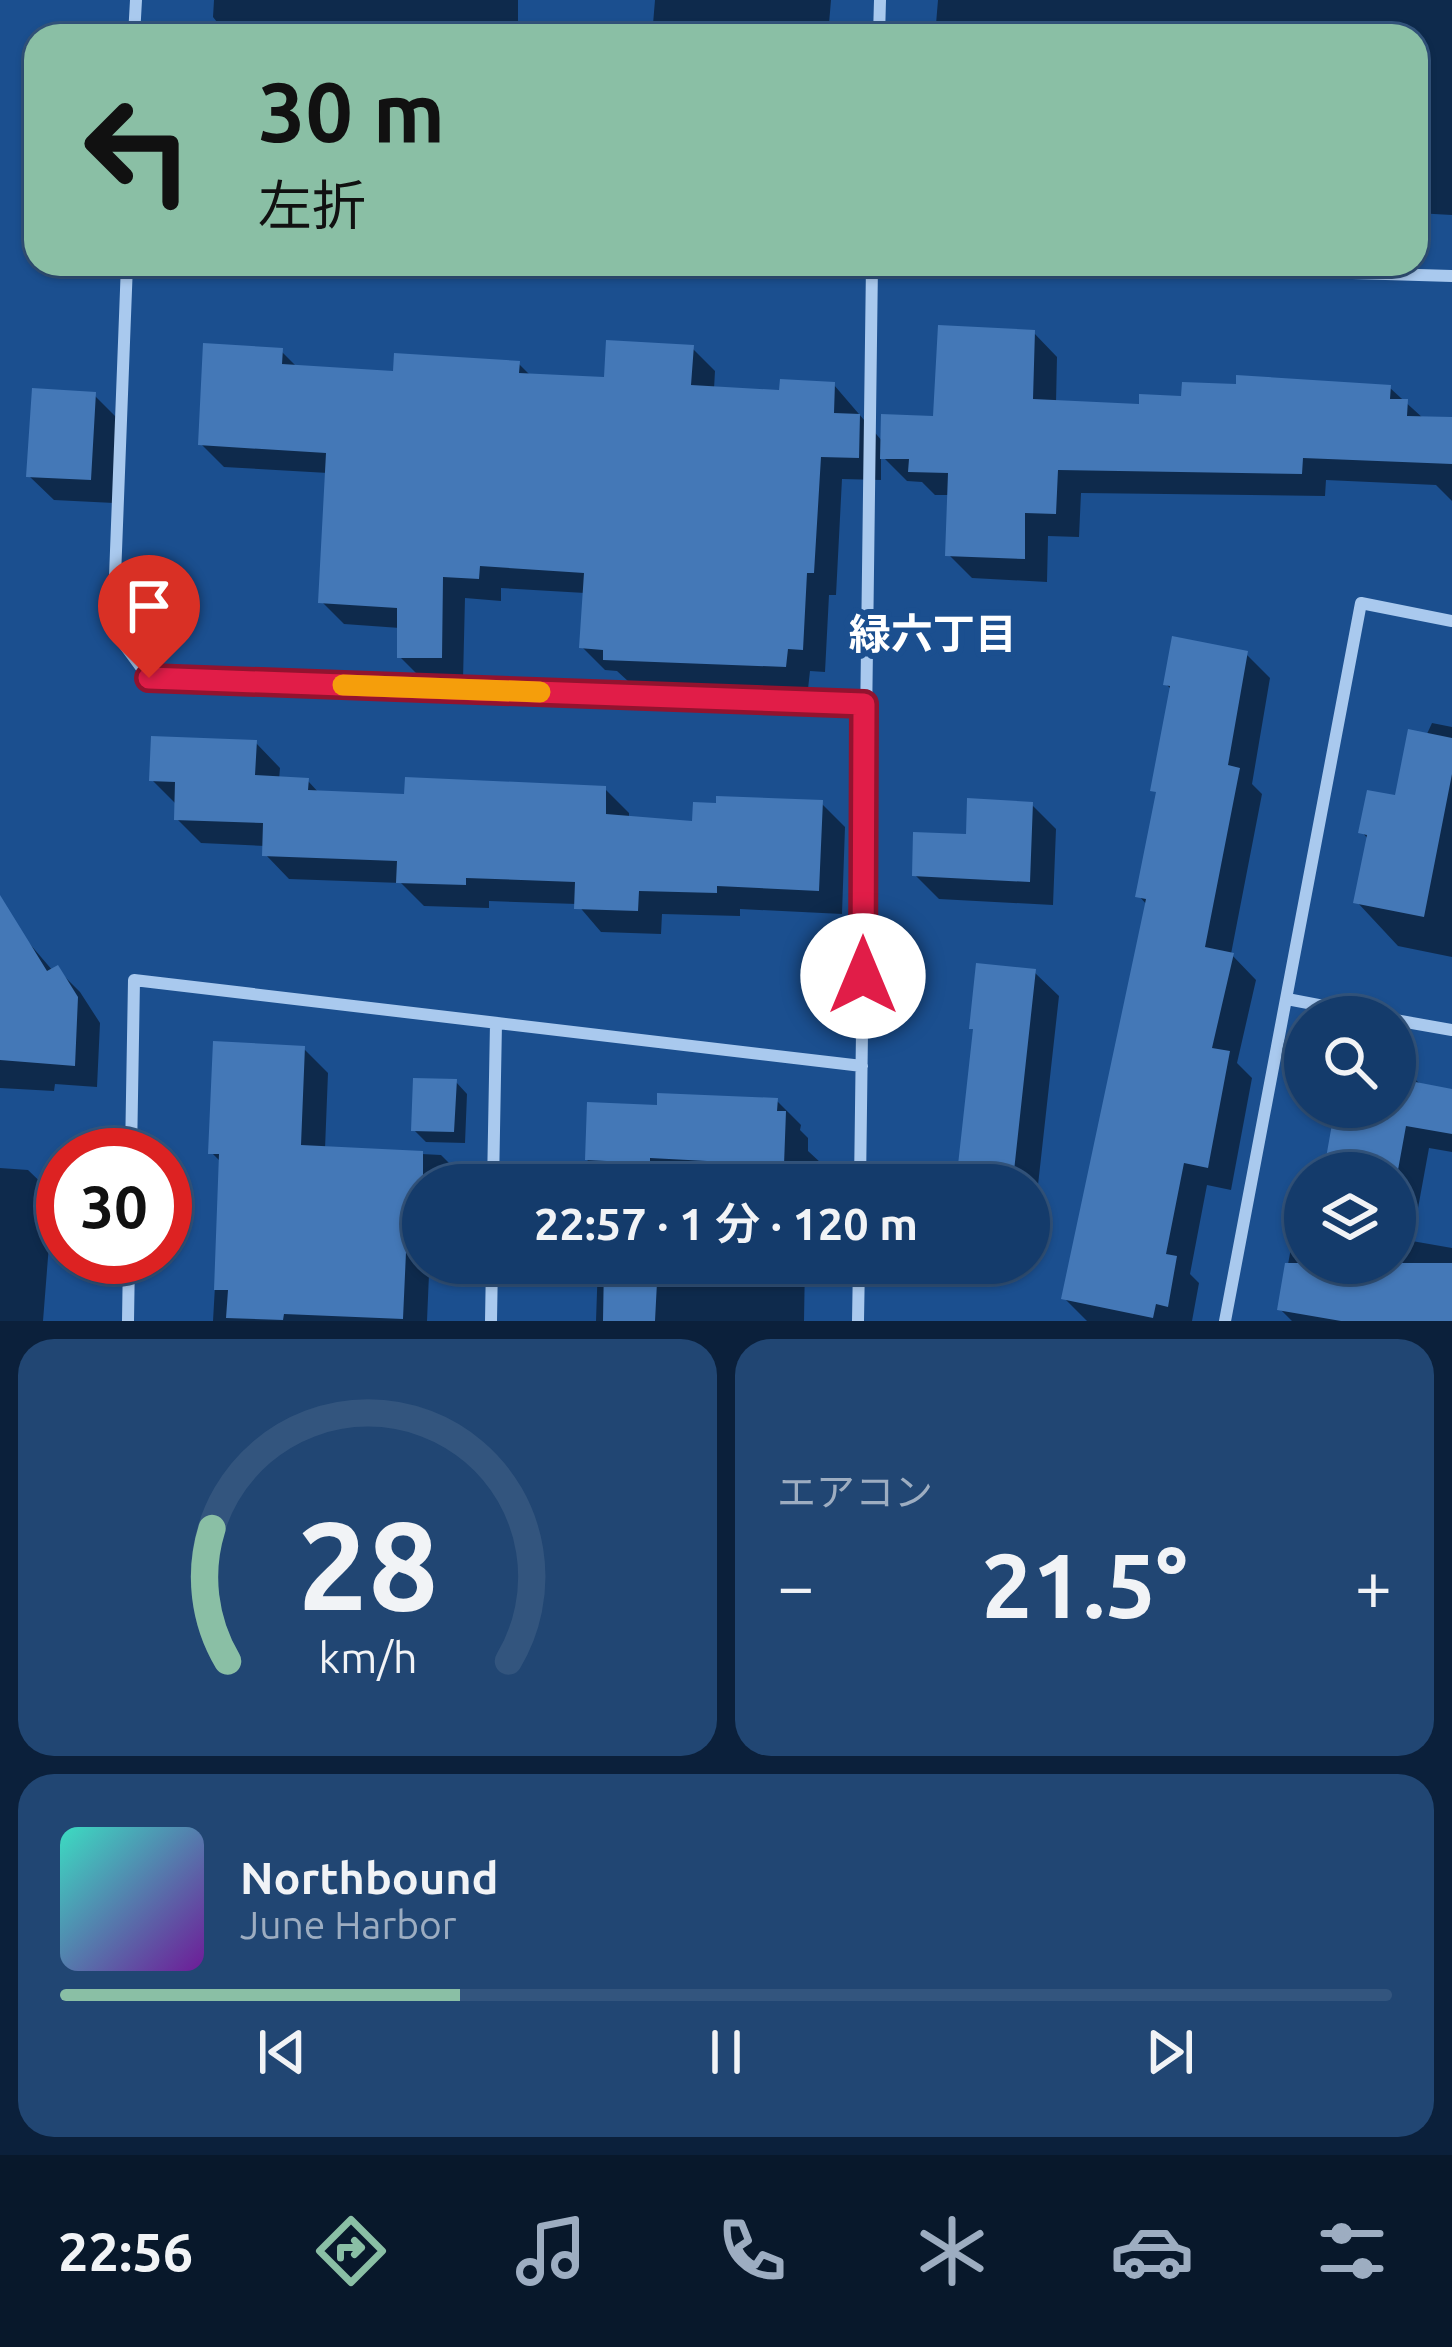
<!DOCTYPE html>
<html lang="ja">
<meta charset="utf-8">
<style>
:root{--surface:#143b6b;--page:#214673;--text:#f1f3f6;--muted:#9dadc1;--line:#33557e;--accent:#8abfa5}
body{margin:0;font-family:Ubuntu,"Noto Sans JP",sans-serif;background:var(--page);color:var(--text);height:100vh;display:flex;flex-direction:column;font-size:45px;white-space:nowrap}
*{box-sizing:border-box;margin:0}
p{font-size:39px;color:var(--muted)}
.icon{flex:none;width:66px;height:66px;fill:none;stroke:currentColor;stroke-width:2;stroke-linecap:round;stroke-linejoin:round}
.map{position:relative;height:1321px;overflow:hidden}
.panel{display:flex;flex-direction:column;gap:18px;padding:18px;background:#0b203b;flex:1}
.panel>*{flex:none}
.guide{position:absolute;left:24px;top:24px;width:1404px;height:252px;border-radius:36px;box-shadow:0 3px 9px #0004,0 0 0 3px var(--line);background:#8abfa5;color:#111;overflow:hidden}
.tools{position:absolute;left:1284px;top:996px;display:grid;gap:24px}
.tools a{display:grid;place-items:center;width:132px;height:132px;border-radius:50%;background:var(--surface);box-shadow:0 3px 9px #0004,0 0 0 3px var(--line);font-size:60px}
.speed{position:absolute;left:36px;top:1128px;display:flex;gap:24px;font-size:60px;font-weight:700;text-align:center}
.speed>*{display:grid;place-content:center;width:156px;height:156px;border-radius:50%;background:var(--surface);box-shadow:0 3px 9px #0004,0 0 0 3px var(--line);line-height:1}
.speed .limit{border:18px solid #d22;background:#fff;color:#111}
.pin{position:absolute;display:grid;place-items:center;width:102px;height:102px;color:#fff;margin:-123px -51px;border-radius:50% 50% 50% 0;rotate:-45deg;box-shadow:0 0 12px #0007}
.pin .icon{rotate:45deg}
.me{position:absolute;width:132px;margin:-66px;rotate:0deg;stroke-linejoin:round;filter:drop-shadow(0 0 9px #0008)}
.turn{display:flex;align-items:center;gap:42px;height:252px;padding:0 36px;font-size:54px}
.turn .icon{width:156px;height:156px;stroke-width:2.5}
.turn b{display:block;font-size:84px;line-height:102px}
.big{font-size:90px;font-weight:600;line-height:1.1}
.panel .tile{flex:1;display:flex;flex-direction:column;justify-content:center;gap:18px;min-width:0;padding:0 42px;border-radius:36px;background:var(--page)}
.panel .dial{align-items:center;gap:0}
.dial svg{height:312px;overflow:visible;fill:none;stroke:var(--line);stroke-width:7;stroke-linecap:round;text-anchor:middle}
.dial text{fill:var(--text);stroke:none}
.song{display:flex;align-items:center;gap:36px}
.cover{width:144px;height:144px;border-radius:18px;background:linear-gradient(135deg,hsl(170 70% 55%),hsl(280 70% 35%))}
.played{height:12px;border-radius:6px;background:linear-gradient(90deg,var(--accent) 30%,var(--line) 30%)}
.keys{display:flex;justify-content:space-around;direction:ltr}
.heat{display:flex;justify-content:space-between;align-items:center;font-size:66px;direction:ltr}
.panel .tiles{flex:1;display:grid;gap:18px;grid-template-columns:1fr 1fr}
.tile:last-child{grid-column:span 2}
.trip{position:absolute;left:402px;top:1164px;width:648px;height:120px;border-radius:60px;background:var(--surface);box-shadow:0 3px 9px #0004,0 0 0 3px var(--line);font-weight:600;line-height:120px;text-align:center}
.tab-bar{display:flex;height:192px;justify-content:space-around;align-items:center;background:#08182b;color:var(--muted)}
.tab-bar .icon{width:84px;height:84px}
.tab-bar .on{color:var(--accent)}
.tab-bar b{font-size:54px;color:var(--text)}
.map>svg:first-child{display:block}
</style>
<div class="map">
<svg width="1452" height="1321" viewBox="0 0 1452 1321">
<rect width="100%" height="100%" fill="#1b4f8f"/>
<path fill="#0007" d="M214,0H518V36H228L213,17Z
M655,0H831L828,36H652Z
M938,0H1452V215L1416,213V36H935Z
M1033,332L1057,357L1056,403L1142,407L1184,399L1390,388L1424,419L1452,420V501L1436,485L1326,480L1325,496L1081,493L1079,537L1048,536L1047,582L972,578L948,554L950,495H935L922,482L907,481L881,455V480L842,479L836,595H829L825,672L810,671L808,689L629,682L617,671L605,670L582,647L585,593L501,588V601L465,598L463,680H423L400,657V628L344,624L321,601L328,473L224,467L201,444L281,351L298,368L396,374L519,364L531,376L607,381L692,348L715,371L714,389L782,393L834,385L883,442L936,419Z
M94,395L119,420L114,503L54,500L29,476Z
M1246,654L1270,678L1252,784L1262,794L1231,954L1256,980L1237,1063L1252,1078L1231,1190L1207,1185L1190,1274L1199,1283L1192,1321H1087L1065,1299L1147,905L1139,896L1159,795L1172,690L1166,684Z
M1432,723L1452,727V957L1398,946L1357,902L1369,840L1362,832L1397,799Z
M256,743L280,768L279,780L308,781L320,794L407,797L605,789L629,813V819L695,824L821,803L845,827L842,914L740,909V916L662,914L661,934L601,932L577,904L489,901V908L424,906L401,883L289,879L265,854V846L201,843L177,819V805L152,780Z
M1032,805L1056,829L1053,905L939,899L915,875L969,838Z
M0,921L23,936L53,971L57,969L80,992L100,1023L97,1087L55,1084L54,1091L0,1088Z
M1034,972L1059,996L1037,1194L1029,1193V1185H983L961,1164Z
M304,1049L328,1073L325,1149L441,1155L465,1179V1185H423V1263H463L462,1276L429,1274L427,1321H213L222,1163L211,1152Z
M1395,1074L1413,1077L1423,1087L1452,1092V1152L1429,1148L1412,1241L1452,1248V1321H1292L1280,1309L1296,1220L1305,1222V1263H1395V1173H1327L1336,1122L1323,1109L1395,1107Z
M456,1082L467,1094L465,1143L426,1142L414,1130Z
M777,1101L801,1125L800,1130L808,1138V1151L835,1176V1185H587L589,1105L660,1108Z
M0,1168L28,1170L53,1194L43,1321H0Z
M598,1263H805L804,1321H596Z"/>
<path fill="#4478b7" d="M938,325L1035,330L1033,399L1139,404V394L1181,396L1182,382L1236,384V375L1391,385L1390,399H1408L1407,416L1452,417V464L1303,458L1302,474L1058,470L1056,514L1025,513V559L945,556L948,473L908,472L909,459H880L881,414L933,416Z
M606,340L694,345L691,385L779,390L780,379L835,382L834,413L860,414L859,458L821,457L814,573H807L803,650L788,649L786,667L603,660V650L579,648L584,573L480,566L479,579L443,577L442,658H397V608L318,603L326,453L198,445L203,343L283,348L282,364L393,371L394,353L520,361L519,373L604,377Z
M32,388L96,392L91,480L26,477Z
M1172,636L1248,651L1228,765L1240,768L1205,947L1234,953L1212,1048L1230,1051L1208,1168L1184,1163L1166,1254L1177,1256L1168,1307L1156,1304L1153,1318L1061,1299L1146,899L1135,897L1156,792L1150,791L1170,686L1163,685Z
M1408,729L1452,738V774L1424,917L1353,903L1367,835L1358,833L1367,790L1395,795Z
M151,736L257,740L255,775L309,778L308,790L404,794L405,777L606,786V814L692,821L693,802L716,803V796L823,800L819,891L717,886V893L639,891L638,911L574,909L575,882L466,878V885L396,883L397,861L262,856L263,823L174,820L175,782L149,781Z
M967,798L1033,802L1030,882L912,876L913,832L966,834Z
M0,895L47,971L58,965L78,997L75,1066L0,1060Z
M976,963L1036,969L1014,1171L958,1165L973,1029H969Z
M213,1041L305,1046L301,1145L423,1151V1253L406,1252L403,1319L284,1314L283,1320L226,1318L228,1290H214L219,1154H208Z
M413,1078L457,1079L454,1132L411,1131Z
M1395,1078L1452,1089V1134L1406,1126L1398,1170L1326,1158L1335,1107H1395Z
M657,1093L778,1098L777,1111H786L784,1165L650,1158V1163L585,1160L587,1102L657,1105Z
M604,1263H658L655,1321H603Z
M1285,1263H1452V1321H1341L1277,1310Z"/>
<g fill="none" stroke-linecap="round" stroke-linejoin="round">
<path stroke="#a9c9ee" stroke-width="12" d="M134,36L136,0
M879,36L880,0
M127,264L113,629L149,678L864,705
M1049,264L1452,276
M1287,999L1381,1017
M1395,1020L1452,1030
M131,1155L134,980L862,1066
M493,1185L496,1023
M860,1185L872,264
M128,1321L129,1257
M491,1321L492,1263
M858,1321L859,1263
M1225,1321L1361,603L1452,621"/>
</g>
<g fill="none" stroke-linecap="round" stroke-linejoin="round">
<defs>
<path id="route" d="M149,678L864,704L863,976"/>
</defs>
<use href="#route" stroke="#92132f" stroke-width="30"/>
<use href="#route" stroke="#e11d48" stroke-width="21"/>
<path stroke="#f59e0b" stroke-width="21" d="M343,685L540,692"/>
</g>
<g text-anchor="middle" stroke-width="12" stroke-linejoin="round" paint-order="stroke">
<g font-size="42" font-weight="bold" fill="#fff" stroke="#1b4f8f">
<text x="933" y="649">緑六丁目</text>
</g>
</g>
</svg>
<div class="tools">
<a><svg class="icon" aria-label="search" viewBox="0 0 24 24"><circle cx="10" cy="10" r="6"/><path d="M15 15l6 6"/></svg></a>
<a><svg class="icon" aria-label="layers" viewBox="0 0 24 24"><path d="M12 4l9 5-9 5-9-5zM3 14l9 5 9-5"/></svg></a>
</div>
<div class="speed"><div class="limit">30</div></div>
<div class="pin" style="left:149px;top:678px;background:#d93025"><svg class="icon" aria-label="arrive" viewBox="0 0 24 24"><path d="M6 21V4h12l-3 4 3 4H6"/></svg></div>
<svg class="me" style="left:863px;top:976px" viewBox="-20 -20 40 40"><circle r="19" fill="#fff"/><path d="M0-13L10 11 0 6-10 11z" fill="#e11d48"/></svg>
<div class="trip">22:57 · 1 分 · 120 m</div>
<div class="guide">
<div class="turn"><svg class="icon" aria-label="left" viewBox="0 0 24 24"><path d="M17 20v-9H6M10 6l-5 5 5 5"/></svg><div><b>30 m</b>左折</div></div>
</div>
</div>
<section class="panel">
<div class="tiles">
<div class="tile dial"><svg viewBox="0 0 100 80">
<path d="M14 69A42 42 0 1 1 86 69"/>
<path d="M14 69A42 42 0 0 1 10 35" stroke="#8abfa5"/>
<text x="50" y="56" font-size="32" font-weight="700">28</text>
<text x="50" y="72" font-size="11">km/h</text>
</svg></div>
<div class="tile"><p>エアコン</p>
<div class="heat"><a>−</a><b class="big">21.5°</b><a>+</a></div>
</div>
<div class="tile">
<div class="song"><i class="cover"></i><div><b>Northbound</b><p>June Harbor</p></div></div>
<div class="played"></div>
<div class="keys"><svg class="icon" aria-label="previous" viewBox="0 0 24 24"><path d="M18 5L8 12l10 7zM5 5v14"/></svg><svg class="icon" aria-label="pause" viewBox="0 0 24 24"><path d="M8 5v14M16 5v14"/></svg><svg class="icon" aria-label="next" viewBox="0 0 24 24"><path d="M6 5l10 7-10 7zM19 5v14"/></svg></div>
</div>
</div>
</section>
<nav class="tab-bar">
<b>22:56</b>
<svg class="icon on" aria-label="directions" viewBox="0 0 24 24"><path d="M12 3l9 9-9 9-9-9zM9 14v-3h6M13 9l2 2-2 2"/></svg>
<svg class="icon" aria-label="music" viewBox="0 0 24 24"><path d="M9 18V5l10-2v13"/><circle cx="6" cy="18" r="3"/><circle cx="16" cy="16" r="3"/></svg>
<svg class="icon" aria-label="phone" viewBox="0 0 24 24"><path d="M5 4h4l2 5-3 2q2 4 5 5l2-3 5 2v4C11 20 4 13 5 4z"/></svg>
<svg class="icon" aria-label="climate" viewBox="0 0 24 24"><path d="M12 3v18M4 7l16 10M4 17L20 7"/></svg>
<svg class="icon" aria-label="car" viewBox="0 0 24 24"><path d="M5 17H2v-5l4-1 3-4h7l3 4 3 1v5h-3M9 17h6M6 11h13"/><circle cx="7" cy="17" r="2"/><circle cx="17" cy="17" r="2"/></svg>
<svg class="icon" aria-label="filters" viewBox="0 0 24 24"><path d="M4 7h16M4 17h16"/><circle cx="9" cy="7" r="2"/><circle cx="15" cy="17" r="2"/></svg>
</nav>
